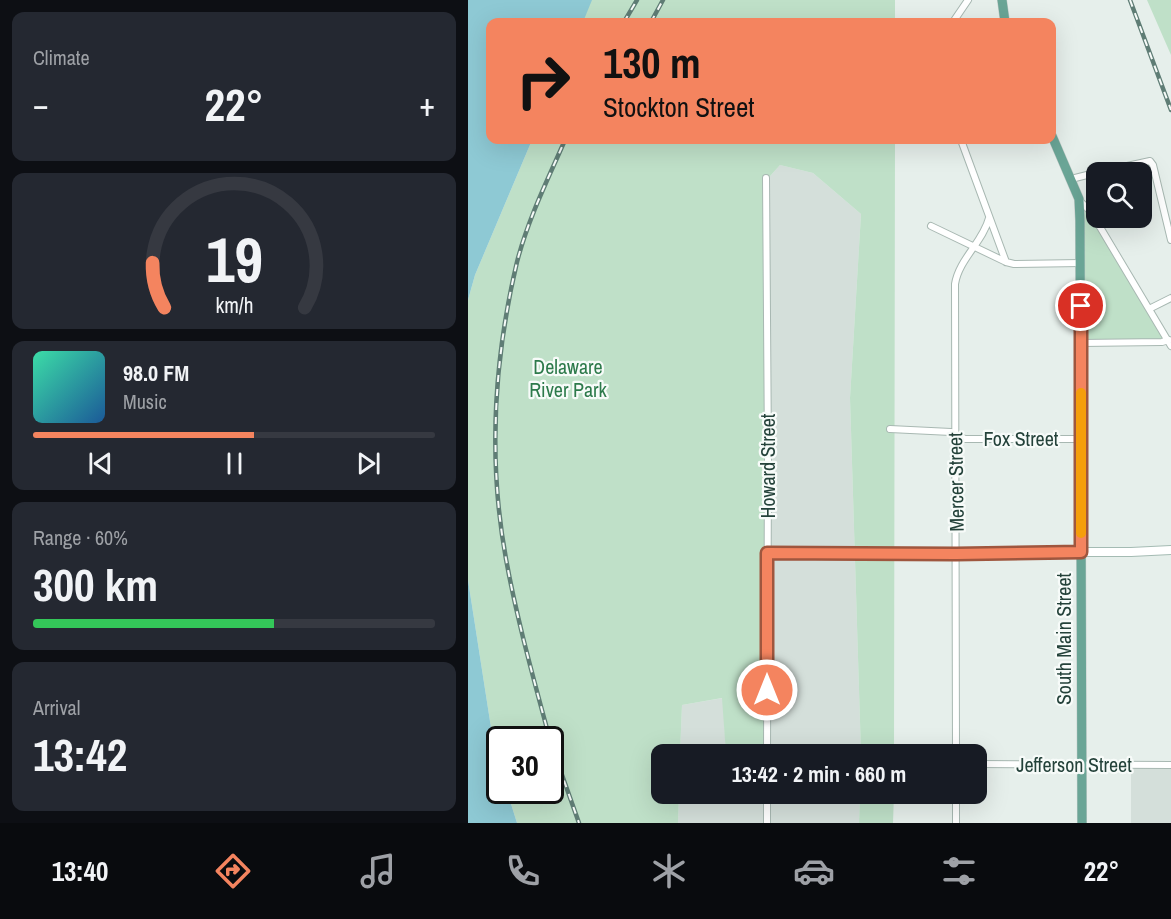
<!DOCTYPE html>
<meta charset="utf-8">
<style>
:root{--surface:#171b24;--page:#242831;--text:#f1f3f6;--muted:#9ea1a6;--line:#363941;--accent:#f4845f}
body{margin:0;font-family:"Archivo Narrow",sans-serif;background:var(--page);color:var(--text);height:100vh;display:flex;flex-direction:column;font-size:22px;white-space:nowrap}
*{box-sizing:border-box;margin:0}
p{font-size:20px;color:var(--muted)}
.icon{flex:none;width:33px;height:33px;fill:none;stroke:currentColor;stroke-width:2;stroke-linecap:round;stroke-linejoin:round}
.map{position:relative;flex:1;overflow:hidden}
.drawer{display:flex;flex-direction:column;gap:12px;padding:12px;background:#0d0f14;width:468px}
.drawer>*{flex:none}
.hud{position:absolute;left:18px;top:18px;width:570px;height:126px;border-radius:12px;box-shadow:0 6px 24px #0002;background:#f4845f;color:#111;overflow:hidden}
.tools{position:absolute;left:618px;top:162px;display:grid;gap:12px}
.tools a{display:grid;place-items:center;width:66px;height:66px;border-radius:12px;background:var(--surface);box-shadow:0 6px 24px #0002;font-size:30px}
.speed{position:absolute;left:18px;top:726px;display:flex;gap:12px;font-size:30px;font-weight:700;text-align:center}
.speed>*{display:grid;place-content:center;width:78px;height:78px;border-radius:50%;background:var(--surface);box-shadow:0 6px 24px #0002;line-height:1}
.speed .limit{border:3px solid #111;border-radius:9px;background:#fff;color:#111}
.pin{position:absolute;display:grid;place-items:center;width:51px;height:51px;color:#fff;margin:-26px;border:3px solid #fff;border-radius:50%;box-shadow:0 2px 6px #0007}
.me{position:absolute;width:66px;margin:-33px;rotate:0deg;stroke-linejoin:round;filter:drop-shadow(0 0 4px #0008)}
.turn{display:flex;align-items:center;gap:21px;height:126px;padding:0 18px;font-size:27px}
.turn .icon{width:78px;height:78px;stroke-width:2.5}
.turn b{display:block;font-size:42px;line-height:51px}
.big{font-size:45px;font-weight:700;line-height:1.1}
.drawer .tile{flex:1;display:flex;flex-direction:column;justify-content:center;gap:9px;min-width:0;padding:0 21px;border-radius:12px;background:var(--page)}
.drawer .dial{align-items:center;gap:0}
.dial svg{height:156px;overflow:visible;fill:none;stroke:var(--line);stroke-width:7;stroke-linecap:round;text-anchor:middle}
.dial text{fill:var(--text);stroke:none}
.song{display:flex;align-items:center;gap:18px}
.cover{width:72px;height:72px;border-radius:9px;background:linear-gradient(135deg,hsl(160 70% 55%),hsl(210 70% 35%))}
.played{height:6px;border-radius:3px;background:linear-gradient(90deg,var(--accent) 55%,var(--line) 55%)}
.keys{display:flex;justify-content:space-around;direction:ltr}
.heat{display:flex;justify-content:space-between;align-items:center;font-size:33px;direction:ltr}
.charge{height:9px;border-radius:4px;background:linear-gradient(90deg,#34c759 60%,var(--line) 0)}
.trip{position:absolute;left:183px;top:744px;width:336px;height:60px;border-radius:12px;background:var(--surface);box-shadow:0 6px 24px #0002;font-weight:700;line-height:60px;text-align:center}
.menu{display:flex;height:96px;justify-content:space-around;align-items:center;background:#090b0e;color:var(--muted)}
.menu .icon{width:42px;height:42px}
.menu .selected{color:var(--accent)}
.menu b{font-size:27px;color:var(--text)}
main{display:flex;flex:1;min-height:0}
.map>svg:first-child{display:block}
</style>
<main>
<section class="drawer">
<div class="tile"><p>Climate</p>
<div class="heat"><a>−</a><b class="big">22°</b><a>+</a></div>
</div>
<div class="tile dial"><svg viewBox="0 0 100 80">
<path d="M14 69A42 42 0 1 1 86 69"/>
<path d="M14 69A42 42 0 0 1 8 46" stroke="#f4845f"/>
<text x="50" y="56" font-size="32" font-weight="700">19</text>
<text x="50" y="72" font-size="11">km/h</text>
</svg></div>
<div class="tile">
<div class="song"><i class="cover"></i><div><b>98.0 FM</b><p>Music</p></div></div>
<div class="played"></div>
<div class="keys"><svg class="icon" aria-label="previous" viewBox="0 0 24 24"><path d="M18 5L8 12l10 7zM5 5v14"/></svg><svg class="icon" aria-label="pause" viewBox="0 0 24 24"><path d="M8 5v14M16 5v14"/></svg><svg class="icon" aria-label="next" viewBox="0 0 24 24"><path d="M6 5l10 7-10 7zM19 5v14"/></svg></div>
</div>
<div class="tile"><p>Range · 60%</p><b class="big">300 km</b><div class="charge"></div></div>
<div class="tile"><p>Arrival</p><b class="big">13:42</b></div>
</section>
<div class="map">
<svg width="703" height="823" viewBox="0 0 703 823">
<rect width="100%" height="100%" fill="#e6efeb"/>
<path fill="#d4dfda" d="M312,165L345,173L393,214L382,398L393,754H299L295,184Z
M255,698L258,754H212L214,705Z
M663,766H703V823H663Z
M211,794H392L391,823H210Z"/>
<path fill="#bfe0c8" d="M112,0H427V22H105Z
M679,0H703V55Z
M64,140H427L426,754H393L382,398L393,214L345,173L312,165L295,184L299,754H258L254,698L214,705L212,754H194V794H211L210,823H49L39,791L82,790V740H32V762L24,734L0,580V300L7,275Z
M611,199L701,340L613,343Z
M392,794H426L425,823H391Z"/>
<path fill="#8ec9d4" d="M0,0H124L115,22H22V140H64L7,275L0,300Z
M0,580L24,734L31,762L32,790L39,791L49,823H0Z"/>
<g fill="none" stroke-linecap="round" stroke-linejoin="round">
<defs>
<path id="street" d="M485,22L500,0
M493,140L538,262
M298,178L300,455L299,754
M603,179L627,173L682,161L685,165L703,240
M611,200L621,210L632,227L703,346
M463,226L538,262L546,264L613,263
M681,309L703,298
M613,343L694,342L701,340
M422,429L483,432L497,439H613
M299,553L488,554L613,552
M488,754L487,284C491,259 515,242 521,218
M508,764L703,765
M488,794V823
M299,823V794"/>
<path id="secondary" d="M613,552H663L703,550"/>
<path id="primary" d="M534,0L537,22
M584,136L611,199L612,221L614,823"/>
</defs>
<use href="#street" stroke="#a8b8b2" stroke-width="8"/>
<use href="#secondary" stroke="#a4bbb3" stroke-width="10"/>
<use href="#primary" stroke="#c2cac8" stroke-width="10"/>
<use href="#street" stroke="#fff" stroke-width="6"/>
<use href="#secondary" stroke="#fff" stroke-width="8"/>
<use href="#primary" stroke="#6aa596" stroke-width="9"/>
<defs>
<path id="rail" d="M662,0L703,110
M156,22L169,0
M183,22L195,0
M82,740C66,680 49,620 38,559C20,461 26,359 49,262C60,219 80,179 97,140
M82,741L111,823"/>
</defs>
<use href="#rail" stroke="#5f7d75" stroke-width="4.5"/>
<use href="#rail" stroke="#f7fbf9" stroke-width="2" stroke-dasharray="7" stroke-linecap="butt"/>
</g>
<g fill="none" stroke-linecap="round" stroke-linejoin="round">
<defs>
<path id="route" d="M299,690V553L488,554L613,552V306"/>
</defs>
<use href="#route" stroke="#9f563e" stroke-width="15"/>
<use href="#route" stroke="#f4845f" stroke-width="10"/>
<path stroke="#f59e0b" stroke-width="10" d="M613,393V533"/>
</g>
<g text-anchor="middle" stroke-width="4.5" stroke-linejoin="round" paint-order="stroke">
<g font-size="20" fill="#2d7a4b" stroke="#f7fbf9">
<text x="100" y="374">Delaware<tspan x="100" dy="23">River Park</tspan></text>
</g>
<g font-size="20" fill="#24423a" stroke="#f7fbf9">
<text x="553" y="446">Fox Street</text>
<text transform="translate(300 466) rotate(-90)" y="7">Howard Street</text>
<text transform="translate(488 482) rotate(-91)" y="7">Mercer Street</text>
<text transform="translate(596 639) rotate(-90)" y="7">South Main Street</text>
<text x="606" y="772">Jefferson Street</text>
</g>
</g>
</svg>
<div class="tools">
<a><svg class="icon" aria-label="search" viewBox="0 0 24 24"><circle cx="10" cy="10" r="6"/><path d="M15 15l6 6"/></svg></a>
</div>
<div class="speed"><div class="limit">30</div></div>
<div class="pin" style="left:613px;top:306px;background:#d93025"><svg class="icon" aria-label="arrive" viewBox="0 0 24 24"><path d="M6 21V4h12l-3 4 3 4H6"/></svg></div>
<svg class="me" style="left:299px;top:690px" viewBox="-20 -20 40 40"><circle r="17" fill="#f4845f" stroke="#fff" stroke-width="3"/><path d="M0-11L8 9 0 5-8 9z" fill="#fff"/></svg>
<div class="trip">13:42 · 2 min · 660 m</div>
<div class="hud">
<div class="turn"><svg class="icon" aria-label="right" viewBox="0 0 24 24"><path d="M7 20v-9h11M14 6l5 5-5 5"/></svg><div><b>130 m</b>Stockton Street</div></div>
</div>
</div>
</main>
<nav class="menu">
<b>13:40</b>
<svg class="icon selected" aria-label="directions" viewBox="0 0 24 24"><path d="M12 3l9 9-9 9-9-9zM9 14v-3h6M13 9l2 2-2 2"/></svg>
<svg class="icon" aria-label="music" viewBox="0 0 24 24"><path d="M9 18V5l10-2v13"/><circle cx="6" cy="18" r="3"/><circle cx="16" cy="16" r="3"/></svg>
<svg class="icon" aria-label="phone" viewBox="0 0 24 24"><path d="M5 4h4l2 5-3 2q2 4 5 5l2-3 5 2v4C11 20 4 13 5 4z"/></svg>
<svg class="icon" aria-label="climate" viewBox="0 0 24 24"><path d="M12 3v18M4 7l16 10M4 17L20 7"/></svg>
<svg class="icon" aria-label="car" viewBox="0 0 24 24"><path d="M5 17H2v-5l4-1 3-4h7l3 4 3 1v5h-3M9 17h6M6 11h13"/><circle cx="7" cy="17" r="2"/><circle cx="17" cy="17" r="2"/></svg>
<svg class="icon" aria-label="filters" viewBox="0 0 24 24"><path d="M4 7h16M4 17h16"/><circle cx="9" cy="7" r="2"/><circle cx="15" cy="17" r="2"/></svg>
<b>22°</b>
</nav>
